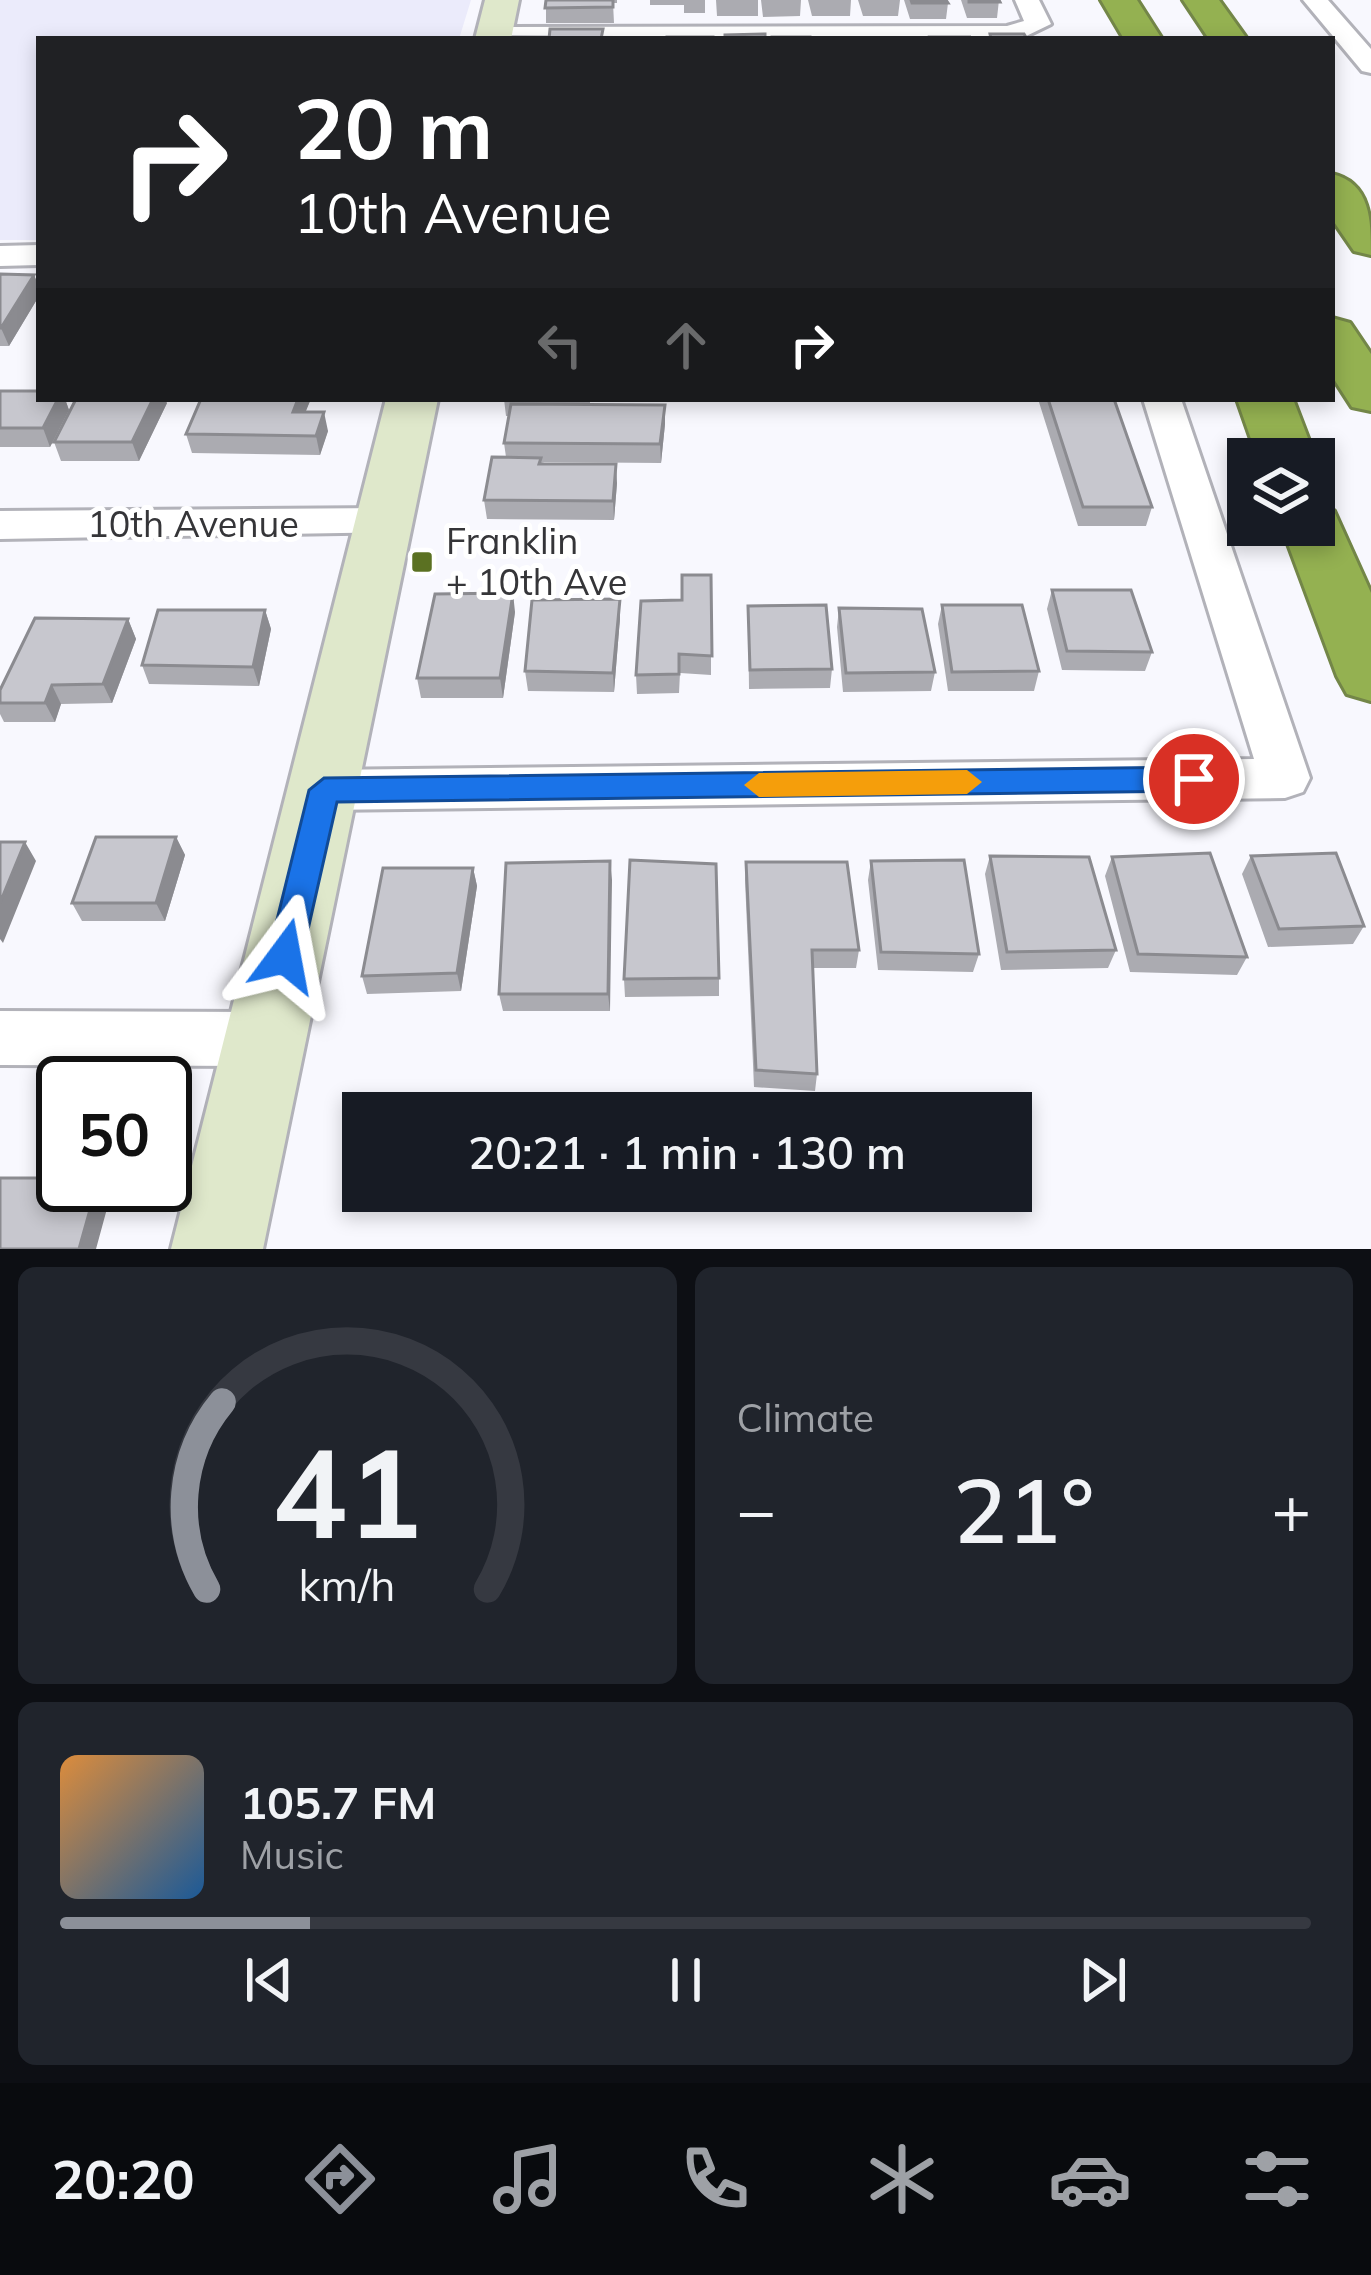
<!DOCTYPE html>
<meta charset="utf-8">
<style>
:root{--surface:#171b24;--page:#20242c;--text:#f1f3f6;--muted:#9ea1a6;--line:#363941;--accent:#8c9099}
body{margin:0;font-family:Mulish,sans-serif;background:var(--page);color:var(--text);height:100vh;display:flex;flex-direction:column;font-size:45px;white-space:nowrap}
*{box-sizing:border-box;margin:0}
p{font-size:39px;color:var(--muted)}
.icon{flex:none;width:66px;height:66px;fill:none;stroke:currentColor;stroke-width:2;stroke-linecap:round;stroke-linejoin:round}
.map{position:relative;height:1249px;overflow:hidden}
.details{display:flex;flex-direction:column;gap:18px;padding:18px;background:#0d0f14;flex:1}
.details>*{flex:none}
.guide{position:absolute;left:36px;top:36px;width:1299px;height:366px;border-radius:0px;box-shadow:0 6px 18px #0003;background:#202124;color:#fff;overflow:hidden}
.tools{position:absolute;left:1227px;top:438px;display:grid;gap:24px}
.tools a{display:grid;place-items:center;width:108px;height:108px;border-radius:0px;background:var(--surface);box-shadow:0 6px 18px #0003;font-size:60px}
.speed{position:absolute;left:36px;top:1056px;display:flex;gap:24px;font-size:60px;font-weight:700;text-align:center}
.speed>*{display:grid;place-content:center;width:156px;height:156px;border-radius:50%;background:var(--surface);box-shadow:0 6px 18px #0003;line-height:1}
.speed .limit{border:6px solid #111;border-radius:18px;background:#fff;color:#111}
.pin{position:absolute;display:grid;place-items:center;width:102px;height:102px;color:#fff;margin:-51px;border:6px solid #fff;border-radius:50%;box-shadow:0 3px 12px #0007}
.me{position:absolute;width:132px;margin:-66px;rotate:13deg;stroke-linejoin:round;filter:drop-shadow(0 0 9px #0008)}
.turn{display:flex;align-items:center;gap:42px;height:252px;padding:0 60px;font-size:54px}
.turn .icon{width:156px;height:156px;stroke-width:2.5}
.turn b{display:block;font-size:84px;line-height:102px}
.lanes{display:flex;align-items:center;height:114px;padding:0 60px;background:#0003;justify-content:center;gap:60px;direction:ltr}
.lanes .off{opacity:.35}
.big{font-size:90px;font-weight:600;line-height:1.1}
.details .tile{flex:1;display:flex;flex-direction:column;justify-content:center;gap:18px;min-width:0;padding:0 42px;border-radius:18px;background:var(--page)}
.details .dial{align-items:center;gap:0}
.dial svg{height:312px;overflow:visible;fill:none;stroke:var(--line);stroke-width:7;stroke-linecap:round;text-anchor:middle}
.dial text{fill:var(--text);stroke:none}
.song{display:flex;align-items:center;gap:36px}
.cover{width:144px;height:144px;border-radius:18px;background:linear-gradient(135deg,hsl(30 70% 55%),hsl(210 70% 35%))}
.played{height:12px;border-radius:6px;background:linear-gradient(90deg,var(--accent) 20%,var(--line) 20%)}
.keys{display:flex;justify-content:space-around;direction:ltr}
.heat{display:flex;justify-content:space-between;align-items:center;font-size:66px;direction:ltr}
.details .tiles{flex:1;display:grid;gap:18px;grid-template-columns:1fr 1fr}
.tile:last-child{grid-column:span 2}
.trip{position:absolute;left:342px;top:1092px;width:690px;height:120px;border-radius:0px;background:var(--surface);box-shadow:0 6px 18px #0003;font-weight:600;line-height:120px;text-align:center}
.dock{display:flex;height:192px;justify-content:space-around;align-items:center;background:#090b0e;color:var(--muted)}
.dock .icon{width:84px;height:84px}
.dock .on{color:var(--accent)}
.dock b{font-size:54px;color:var(--text)}
.map>svg:first-child{display:block}
</style>
<div class="map">
<svg width="1371" height="1249" viewBox="0 0 1371 1249">
<rect width="100%" height="100%" fill="#f8f8fe"/>
<path fill="#ebebfb" d="M0,0H471L459,39H39V240H0Z"/>
<g fill="none" stroke-linecap="round" stroke-linejoin="round">
<defs>
<path id="minor" d="M1015,0H1039L1051,24L1020,39L481,35L494,27L1007,26L1024,21Z
M1303,0H1328L1371,49V73L1362,71Z
M39,245V265L0,266V246Z
M1143,399H1181L1310,778L1303,792L1285,798L324,810L306,804L299,790L306,776L324,770L1254,759Z
M385,508L400,512L406,522L400,532L0,539V511Z
M0,1011L266,1012L287,1020L295,1039L287,1058L266,1066L0,1065Z"/>
<path id="secondary" d="M485,0H519L511,39H475Z
M386,399H438L263,1249H171Z"/>
<path id="motorway" d="M1101,0H1137L1162,39H1124Z
M1183,0H1219L1247,39H1209Z
M1332,174C1371,183 1371,221 1371,255L1354,251L1332,219Z
M1332,318L1350,323L1371,354V411L1352,407L1332,376Z
M1237,399H1293L1316,459L1314,462L1258,459Z
M1314,505L1334,511L1371,593V701L1347,694L1337,676L1281,525H1314Z"/>
</defs>
<use href="#minor" stroke="#b2b2b9" stroke-width="6"/>
<use href="#secondary" stroke="#b2b2b9" stroke-width="6"/>
<use href="#motorway" stroke="#738648" stroke-width="6"/>
<use href="#minor" fill="#fff" fill-rule="evenodd"/>
<use href="#secondary" fill="#dfe8cb" fill-rule="evenodd"/>
<use href="#motorway" fill="#94b151" fill-rule="evenodd"/>
</g>
<path fill="#ababb1" d="M546,0H617V3H613L614,23H546Z
M650,0H705V13H684V5H650Z
M716,0H758V16H717Z
M761,0H801L800,16L763,17Z
M808,0H851L850,16H812Z
M858,0H900L898,16H863Z
M904,0H946L948,3L946,19H910Z
M961,0H999L997,18H967Z
M0,274L34,275L39,287V296L9,346H0Z
M0,391L39,399H65L69,410L50,447H0Z
M504,399H590V404L665,424L661,463L541,462L617,483L614,520L487,519L484,500L506,457L504,443L509,416H506Z
M1038,399H1114L1152,507L1146,526H1078Z
M310,401L305,412L328,431L320,455L192,453L186,434Z
M167,403L139,461H61L54,442Z
M711,575V675L680,673L679,693L637,694L636,675L682,600Z
M1052,590L1152,652L1145,671L1062,670L1047,609Z
M942,605L1039,671L1034,691H948L938,624Z
M748,606L832,669L830,688L749,689Z
M839,608L935,672L931,691L843,692L837,627Z
M265,610L271,629L259,686L149,684L142,665Z
M515,612L503,698H421L417,678Z
M620,618L614,692L528,691L525,671Z
M128,619L136,639L112,703L61,704L55,722H4L0,714V690Z
M176,837L185,855L165,921H82L72,903Z
M990,856L1116,950L1108,968L1001,970L985,874Z
M1251,856L1364,926L1353,944L1268,947L1242,874Z
M1112,857L1247,957L1237,975L1130,972L1105,876Z
M610,861V1011H503L499,994Z
M871,861L979,954L973,972L878,970L868,880Z
M746,862L859,950L856,968H813L817,1074L815,1091L754,1087L745,880Z
M473,868L477,886L461,991L367,994L362,976Z
M719,978V996L625,997L624,979Z"/>
<path fill="#8b8b90" d="M34,275L39,287V296L9,346L1,328Z
M58,399H65L69,410L50,447L43,428Z
M153,399H165L167,403L139,461L132,442Z
M298,399H309L310,401L298,431L293,412Z
M665,405V424L661,463L660,444Z
M324,412L328,431L320,455L316,436Z
M616,464L617,483L614,520L613,501Z
M513,593L515,612L503,698L500,678Z
M620,599V618L614,692L613,673Z
M265,610L271,629L259,686L253,667Z
M128,619L136,639L112,703L103,684Z
M52,685L61,704L55,722L45,703Z
M176,837L185,855L165,921L156,903Z
M25,842L36,861L3,943L0,939V903Z
M610,861L612,880L610,1011L608,994Z
M473,868L477,886L461,991L457,973Z
M97,1185H104L111,1194L96,1249H79Z"/>
<path fill="#c7c7ce" stroke="#8b8b90" stroke-width="3" d="M546,0H613V7L545,8Z
M911,0H946L948,3H912Z
M969,0H999L1000,2H969Z
M550,29H603L601,39H549Z
M765,34V39H725V35Z
M990,34H1024L1027,39H991Z
M667,37H713V39H667Z
M772,37H810V39H772Z
M930,37H970L971,39H931Z
M825,38H868V39H825Z
M0,274L34,275L1,328H0Z
M0,391H39V399H58L43,428H0Z
M76,399H153L132,442H54Z
M201,399H298L293,412H324L316,436L186,434Z
M1048,399H1114L1152,507H1083Z
M511,404L665,405L660,444L504,443Z
M492,457L541,458L539,464H616L613,501L484,500Z
M682,575H711L712,656L679,654V674L636,675L641,601L682,600Z
M1052,590H1131L1152,652L1067,651Z
M513,593L500,678H417L435,594Z
M620,599L613,673L525,671L532,600Z
M826,605L832,669L750,670L748,606Z
M942,605H1022L1039,671L952,672Z
M839,608L922,609L935,672L846,673Z
M158,610H265L253,667L142,665Z
M35,618L128,619L103,684L52,685L45,703H0V690Z
M96,837H176L156,903H72Z
M0,842H25L0,903Z
M1210,853L1247,957L1138,954L1112,857Z
M1336,853L1364,926L1279,929L1251,856Z
M990,856L1089,857L1116,950L1007,952Z
M630,860L716,864L719,978L624,979Z
M964,860L979,954L881,952L871,861Z
M610,861L608,994H499L506,863Z
M746,862H847L859,950H812L817,1074L756,1070Z
M383,868H473L457,973L362,976Z
M0,1178H63V1185H97L79,1249H0Z"/>
<path fill="#1a73e8" stroke="#114b97" stroke-width="3" d="M1194,767L1209,779L1194,791L337,802L302,956L297,966L285,971L273,966L268,956L309,790L324,778Z"/>
<path fill="#f59e0b" d="M967,770L982,782L967,794L759,797L744,785L759,773Z"/>
<rect fill="#5b7122" stroke="#fff" stroke-width="4.5" x="410" y="550" width="24" height="24" rx="6"/>
<g text-anchor="middle" stroke-width="10" stroke-linejoin="round" paint-order="stroke">
<g font-size="36" fill="#353538" stroke="#fff">
<text x="193" y="537">10th Avenue</text>
</g>
<g font-size="36" fill="#353538" stroke="#fff" text-anchor="start">
<text x="446" y="554">Franklin<tspan x="446" dy="41">+ 10th Ave</tspan></text>
</g>
</g>
</svg>
<div class="tools">
<a><svg class="icon" aria-label="layers" viewBox="0 0 24 24"><path d="M12 4l9 5-9 5-9-5zM3 14l9 5 9-5"/></svg></a>
</div>
<div class="speed"><div class="limit">50</div></div>
<div class="pin" style="left:1194px;top:779px;background:#d93025"><svg class="icon" aria-label="arrive" viewBox="0 0 24 24"><path d="M6 21V4h12l-3 4 3 4H6"/></svg></div>
<svg class="me" style="left:285px;top:956px" viewBox="-20 -20 40 40"><path d="M0-17L14 15 0 8-14 15z" fill="#1a73e8" stroke="#fff" stroke-width="4"/></svg>
<div class="trip">20:21 · 1 min · 130 m</div>
<div class="guide">
<div class="turn"><svg class="icon" aria-label="right" viewBox="0 0 24 24"><path d="M7 20v-9h11M14 6l5 5-5 5"/></svg><div><b>20 m</b>10th Avenue</div></div>
<div class="lanes"><svg class="icon off" aria-label="left" viewBox="0 0 24 24"><path d="M17 20v-9H6M10 6l-5 5 5 5"/></svg><svg class="icon off" aria-label="ahead" viewBox="0 0 24 24"><path d="M12 20V5M6 11l6-6 6 6"/></svg><svg class="icon" aria-label="right" viewBox="0 0 24 24"><path d="M7 20v-9h11M14 6l5 5-5 5"/></svg></div>
</div>
</div>
<section class="details">
<div class="tiles">
<div class="tile dial"><svg viewBox="0 0 100 80">
<path d="M14 69A42 42 0 1 1 86 69"/>
<path d="M14 69A42 42 0 0 1 18 21" stroke="#8c9099"/>
<text x="50" y="56" font-size="32" font-weight="700">41</text>
<text x="50" y="72" font-size="11">km/h</text>
</svg></div>
<div class="tile"><p>Climate</p>
<div class="heat"><a>−</a><b class="big">21°</b><a>+</a></div>
</div>
<div class="tile">
<div class="song"><i class="cover"></i><div><b>105.7 FM</b><p>Music</p></div></div>
<div class="played"></div>
<div class="keys"><svg class="icon" aria-label="previous" viewBox="0 0 24 24"><path d="M18 5L8 12l10 7zM5 5v14"/></svg><svg class="icon" aria-label="pause" viewBox="0 0 24 24"><path d="M8 5v14M16 5v14"/></svg><svg class="icon" aria-label="next" viewBox="0 0 24 24"><path d="M6 5l10 7-10 7zM19 5v14"/></svg></div>
</div>
</div>
</section>
<nav class="dock">
<b>20:20</b>
<svg class="icon on" aria-label="directions" viewBox="0 0 24 24"><path d="M12 3l9 9-9 9-9-9zM9 14v-3h6M13 9l2 2-2 2"/></svg>
<svg class="icon" aria-label="music" viewBox="0 0 24 24"><path d="M9 18V5l10-2v13"/><circle cx="6" cy="18" r="3"/><circle cx="16" cy="16" r="3"/></svg>
<svg class="icon" aria-label="phone" viewBox="0 0 24 24"><path d="M5 4h4l2 5-3 2q2 4 5 5l2-3 5 2v4C11 20 4 13 5 4z"/></svg>
<svg class="icon" aria-label="climate" viewBox="0 0 24 24"><path d="M12 3v18M4 7l16 10M4 17L20 7"/></svg>
<svg class="icon" aria-label="car" viewBox="0 0 24 24"><path d="M5 17H2v-5l4-1 3-4h7l3 4 3 1v5h-3M9 17h6M6 11h13"/><circle cx="7" cy="17" r="2"/><circle cx="17" cy="17" r="2"/></svg>
<svg class="icon" aria-label="filters" viewBox="0 0 24 24"><path d="M4 7h16M4 17h16"/><circle cx="9" cy="7" r="2"/><circle cx="15" cy="17" r="2"/></svg>
</nav>
